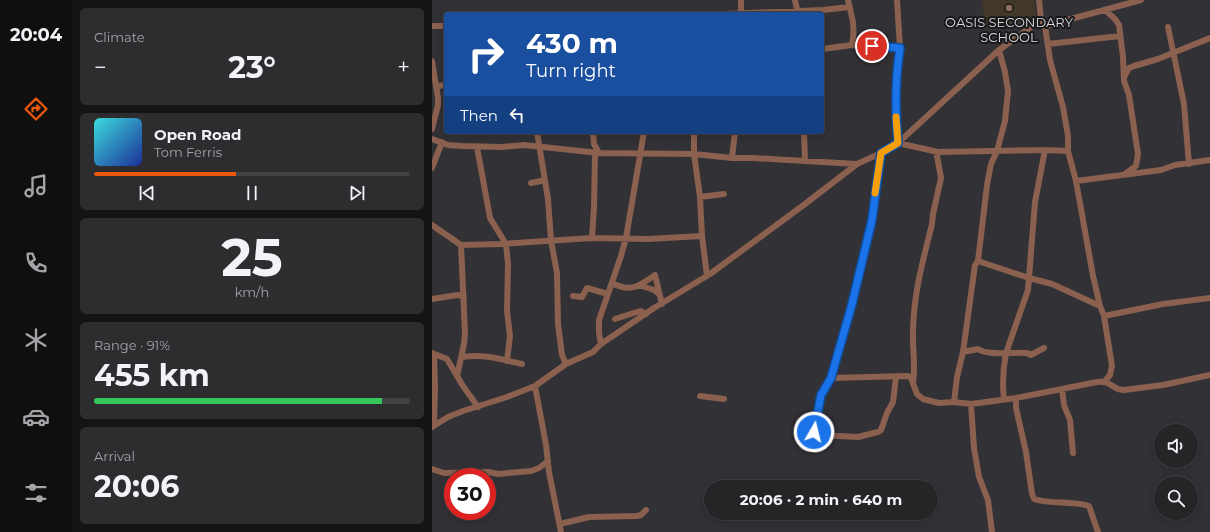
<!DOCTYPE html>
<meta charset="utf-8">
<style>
:root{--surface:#252528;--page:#2d2d30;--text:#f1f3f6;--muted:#a3a5a8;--line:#424245;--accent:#ea580c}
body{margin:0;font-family:Montserrat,sans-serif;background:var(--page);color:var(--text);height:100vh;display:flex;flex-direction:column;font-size:15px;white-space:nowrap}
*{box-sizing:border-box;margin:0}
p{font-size:13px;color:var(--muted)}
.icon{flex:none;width:22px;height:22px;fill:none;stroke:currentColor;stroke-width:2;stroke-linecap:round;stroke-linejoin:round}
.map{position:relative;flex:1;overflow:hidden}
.details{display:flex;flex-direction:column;gap:8px;padding:8px;background:#141416;width:360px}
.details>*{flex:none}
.guide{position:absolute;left:12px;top:12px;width:380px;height:122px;border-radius:4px;box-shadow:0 2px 10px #0003,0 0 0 1px var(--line);background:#1a4fa0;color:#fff;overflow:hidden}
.buttons{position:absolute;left:722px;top:424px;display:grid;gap:8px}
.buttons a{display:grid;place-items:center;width:44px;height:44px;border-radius:50%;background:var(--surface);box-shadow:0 2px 10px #0003,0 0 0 1px var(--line);font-size:20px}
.speed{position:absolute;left:12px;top:468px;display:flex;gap:8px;font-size:20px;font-weight:700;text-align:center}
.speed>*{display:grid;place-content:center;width:52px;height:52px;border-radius:50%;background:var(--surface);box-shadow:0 2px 10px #0003,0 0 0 1px var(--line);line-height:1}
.speed .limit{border:6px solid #d22;background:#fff;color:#111}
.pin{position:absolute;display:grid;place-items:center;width:34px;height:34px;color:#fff;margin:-17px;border:2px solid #fff;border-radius:50%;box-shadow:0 1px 4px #0007}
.me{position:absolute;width:44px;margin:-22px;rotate:8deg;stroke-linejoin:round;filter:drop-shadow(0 0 3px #0008)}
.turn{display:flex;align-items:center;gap:14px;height:84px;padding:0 16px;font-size:18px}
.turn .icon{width:52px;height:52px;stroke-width:2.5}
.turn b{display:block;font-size:28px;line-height:34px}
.then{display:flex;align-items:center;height:38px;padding:0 16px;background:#0003;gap:8px;font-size:15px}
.big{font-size:30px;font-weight:700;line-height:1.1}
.details .card{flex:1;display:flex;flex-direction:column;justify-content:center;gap:6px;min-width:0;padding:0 14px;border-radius:6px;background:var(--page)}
.details .dial{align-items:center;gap:0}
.dial b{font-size:52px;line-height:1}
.song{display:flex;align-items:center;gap:12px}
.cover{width:48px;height:48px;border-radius:6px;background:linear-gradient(135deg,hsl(180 70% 55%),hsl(230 70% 35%))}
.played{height:4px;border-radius:2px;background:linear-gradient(90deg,var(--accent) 45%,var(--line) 45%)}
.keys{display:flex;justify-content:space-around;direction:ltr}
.heat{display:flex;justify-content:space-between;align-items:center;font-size:22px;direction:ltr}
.charge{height:6px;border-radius:3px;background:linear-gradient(90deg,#34c759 91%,var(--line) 0)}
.trip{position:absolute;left:272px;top:480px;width:234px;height:40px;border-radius:20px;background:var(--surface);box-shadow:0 2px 10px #0003,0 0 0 1px var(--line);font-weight:700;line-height:40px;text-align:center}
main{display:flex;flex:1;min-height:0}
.tab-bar{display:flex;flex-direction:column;width:72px;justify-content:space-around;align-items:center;background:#0f0f10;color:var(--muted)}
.tab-bar .icon{width:28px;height:28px}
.tab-bar .on{color:var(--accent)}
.tab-bar b{font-size:18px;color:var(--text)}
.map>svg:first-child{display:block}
</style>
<main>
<nav class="tab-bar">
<b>20:04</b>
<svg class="icon on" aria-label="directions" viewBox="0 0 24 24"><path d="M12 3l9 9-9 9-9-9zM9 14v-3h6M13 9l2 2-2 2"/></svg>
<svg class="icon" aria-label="music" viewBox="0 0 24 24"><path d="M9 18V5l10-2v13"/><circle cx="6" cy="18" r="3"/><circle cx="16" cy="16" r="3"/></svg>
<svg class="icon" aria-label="phone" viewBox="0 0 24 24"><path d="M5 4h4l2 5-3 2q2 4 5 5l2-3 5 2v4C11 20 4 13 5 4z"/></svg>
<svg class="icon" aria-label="climate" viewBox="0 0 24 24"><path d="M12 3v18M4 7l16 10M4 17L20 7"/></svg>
<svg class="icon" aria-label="car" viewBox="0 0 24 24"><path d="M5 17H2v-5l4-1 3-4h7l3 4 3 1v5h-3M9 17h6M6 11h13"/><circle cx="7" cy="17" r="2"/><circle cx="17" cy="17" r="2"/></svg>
<svg class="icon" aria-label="filters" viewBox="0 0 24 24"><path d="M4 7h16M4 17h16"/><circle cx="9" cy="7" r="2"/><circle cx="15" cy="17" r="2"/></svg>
</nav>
<section class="details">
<div class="card"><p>Climate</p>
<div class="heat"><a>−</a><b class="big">23°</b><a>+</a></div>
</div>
<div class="card">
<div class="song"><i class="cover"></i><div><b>Open Road</b><p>Tom Ferris</p></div></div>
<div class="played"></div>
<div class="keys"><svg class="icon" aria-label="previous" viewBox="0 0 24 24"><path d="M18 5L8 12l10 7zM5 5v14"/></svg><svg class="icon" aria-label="pause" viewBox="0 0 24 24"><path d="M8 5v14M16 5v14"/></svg><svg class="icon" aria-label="next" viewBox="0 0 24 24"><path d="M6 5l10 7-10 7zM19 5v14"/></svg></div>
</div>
<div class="card dial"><b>25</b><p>km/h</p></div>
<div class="card"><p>Range · 91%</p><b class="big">455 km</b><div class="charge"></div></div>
<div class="card"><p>Arrival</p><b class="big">20:06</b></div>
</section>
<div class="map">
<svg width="778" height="532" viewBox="0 0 778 532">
<rect width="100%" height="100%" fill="#313136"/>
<path fill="#423827" d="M550,0H602L605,20L553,27Z"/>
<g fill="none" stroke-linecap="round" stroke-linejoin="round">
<path stroke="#8b604f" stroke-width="6" d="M309,0V13
M363,0L366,14
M416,0C417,5 418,8 419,13C422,23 422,35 420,45
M465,0L468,48L465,68L463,104L466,143L506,152L613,150L636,151
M673,10L683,19L687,25L691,57L692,81L697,95L706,154L704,166L693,174
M290,14L391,10L417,7
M609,18L613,26L618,60L631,107L636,136V151L644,181L661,276L668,306L672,316L680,366L678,375L673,381
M0,26H14
M613,26L709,0
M736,27L752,104L757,164
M616,44L688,36
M390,49L420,45L468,48
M0,61L6,98V105L0,129
M692,77L697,68L702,66L726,59L778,38
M5,87L14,84
M105,132L116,199L119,240L125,273L126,324L130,355L134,364
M161,132L162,144L167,153
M262,132V154L268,197L270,236L275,276
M372,132L373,161
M0,139L16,145L30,146L70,147L92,145L167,153L262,154L300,158H321L425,164
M45,147L58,218L74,244L76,264L75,311L78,336L75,361
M449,153L439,219L419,303L399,378L389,395L383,429V433L387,435L426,437L446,432L449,430L455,413L461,402L464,377
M300,158L303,132
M0,168L10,142
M644,181L729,170L743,165L778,160
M99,183L113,180
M268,197L292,194
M0,225L29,245L69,244L160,238L216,239L270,236
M160,238L162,207L163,152
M546,261L597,278L620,284L668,306
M180,283C199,293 207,286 223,275L230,304
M207,285L222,290L227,294
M141,296L150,297L155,288L176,294
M0,299L26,295L32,297
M672,316L731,304L778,298
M183,319L208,311L214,314
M169,344L167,333V320L189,256L194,238L212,132
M531,352L546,349C555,356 582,352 595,353L599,355L612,348
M0,353L15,359L31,386L46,407
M30,357C54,354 67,359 90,364
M25,376L32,344L33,333L29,245
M399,378L476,376L479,378L485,394L491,399L507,403L522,402L539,404L584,398L665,382C680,380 680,390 692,390L731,385L778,375
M481,382C484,365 480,348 481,330C482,291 491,261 500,224L501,214L509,178L505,156L506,152
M103,386L114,445L117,472L129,532
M630,389L632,405L638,420L641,453
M268,396L292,399
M584,398V408L594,452L600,494L602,499C620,505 639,500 657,506L666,532
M572,399C570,383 571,369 574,353L596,290L603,202L613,150
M522,402L525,377L531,352L543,265L546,261L555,185L559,164L565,151L573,121L576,91L573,72L567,50
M539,404L542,448L547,477L556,500L560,532
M2,426L3,388L2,354
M0,427L16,417L31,411L75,397L103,386L134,364L161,352L169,344L222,308L278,274L373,204L425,164L449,153L466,143L567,50L609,20L607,0
M0,469L12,473L56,472L66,474L99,471L107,468L116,461
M128,524L157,517L205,516L209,515L214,510"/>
</g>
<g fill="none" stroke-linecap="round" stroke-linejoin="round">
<defs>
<path id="route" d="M382,432L389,395L399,378L420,304L440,220L449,153L466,143C463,111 463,80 468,48L440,46"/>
</defs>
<use href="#route" stroke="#114b97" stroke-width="10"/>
<use href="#route" stroke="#1a73e8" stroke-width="7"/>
<path stroke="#f59e0b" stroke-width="7" d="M443,193L449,153L466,143L464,117"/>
</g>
<circle fill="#8d6e63" stroke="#19191c" stroke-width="1.5" cx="577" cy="8" r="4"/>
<g text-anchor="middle" stroke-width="4" stroke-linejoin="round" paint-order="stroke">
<g font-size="13" fill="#d8d9dc" stroke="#19191c">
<text x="577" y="27">OASIS SECONDARY<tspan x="577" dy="15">SCHOOL</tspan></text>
</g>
</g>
</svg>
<div class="buttons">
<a><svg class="icon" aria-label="sound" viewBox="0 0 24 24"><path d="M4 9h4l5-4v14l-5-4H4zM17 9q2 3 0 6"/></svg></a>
<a><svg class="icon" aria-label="search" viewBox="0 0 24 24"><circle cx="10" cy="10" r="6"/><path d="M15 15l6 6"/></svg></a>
</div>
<div class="speed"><div class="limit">30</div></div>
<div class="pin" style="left:440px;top:46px;background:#d93025"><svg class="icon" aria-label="arrive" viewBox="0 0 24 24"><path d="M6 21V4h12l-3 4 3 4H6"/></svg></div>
<svg class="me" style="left:382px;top:432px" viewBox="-20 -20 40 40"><circle r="17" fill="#1a73e8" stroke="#fff" stroke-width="3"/><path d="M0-11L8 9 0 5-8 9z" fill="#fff"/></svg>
<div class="trip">20:06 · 2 min · 640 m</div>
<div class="guide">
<div class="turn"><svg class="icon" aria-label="right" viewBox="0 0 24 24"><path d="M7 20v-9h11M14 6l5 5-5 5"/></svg><div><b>430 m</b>Turn right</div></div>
<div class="then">Then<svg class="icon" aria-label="left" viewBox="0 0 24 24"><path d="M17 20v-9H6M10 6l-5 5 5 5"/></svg></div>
</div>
</div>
</main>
